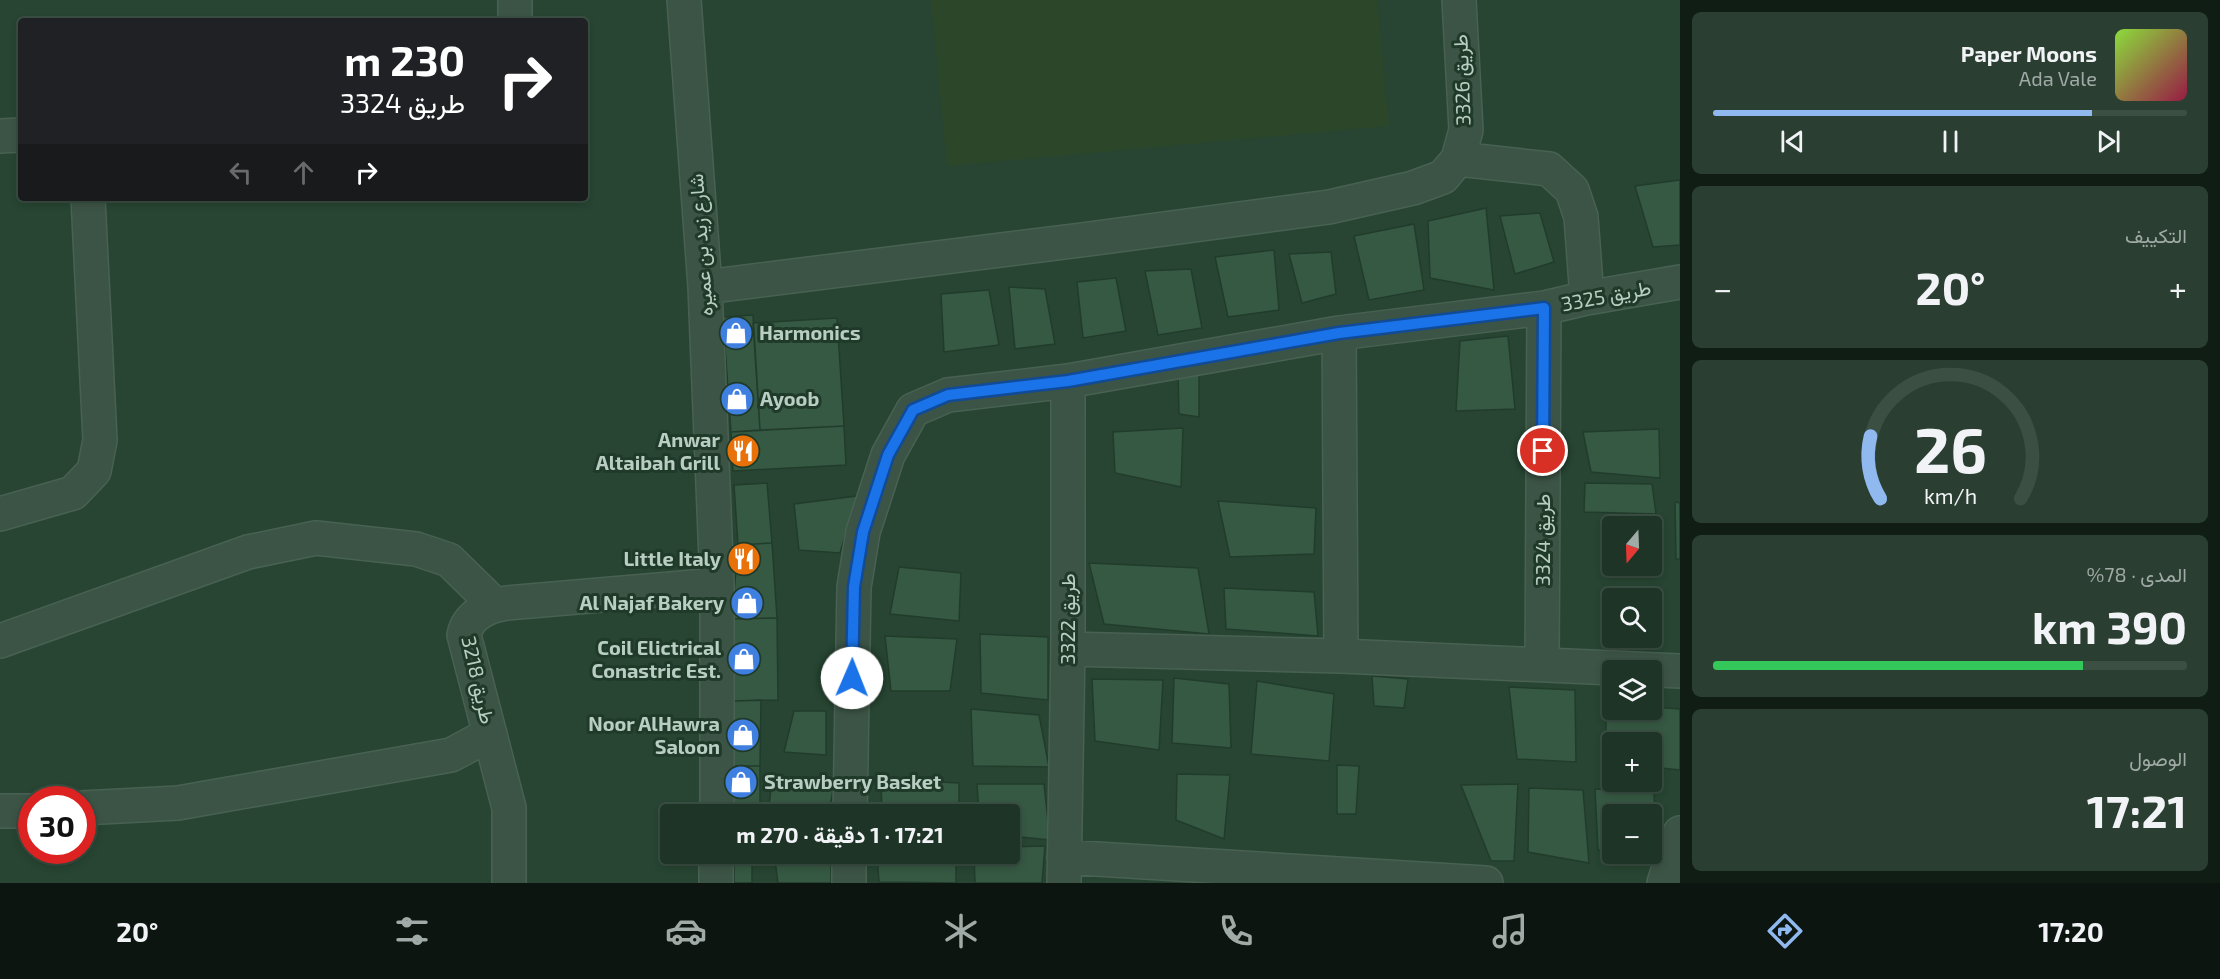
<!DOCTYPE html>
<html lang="ar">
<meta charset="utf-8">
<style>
:root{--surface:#1d3426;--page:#2a3f32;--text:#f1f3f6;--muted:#a0aaa7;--line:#3b4f43;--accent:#90b9f0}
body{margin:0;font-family:"Exo 2",Vazirmatn,sans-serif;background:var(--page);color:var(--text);direction:rtl;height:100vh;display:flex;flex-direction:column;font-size:22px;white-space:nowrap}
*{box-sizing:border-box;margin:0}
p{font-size:20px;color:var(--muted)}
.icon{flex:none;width:33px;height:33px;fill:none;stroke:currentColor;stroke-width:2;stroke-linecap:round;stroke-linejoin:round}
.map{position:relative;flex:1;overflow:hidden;direction:ltr}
.drawer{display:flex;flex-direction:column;gap:12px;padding:12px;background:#101d15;width:540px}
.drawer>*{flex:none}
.hud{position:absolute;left:18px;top:18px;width:570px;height:183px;border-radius:6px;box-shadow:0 3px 9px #0003,0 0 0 2px var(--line);direction:rtl;background:#202124;color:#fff;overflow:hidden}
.needle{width:39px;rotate:199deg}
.fabs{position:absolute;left:1602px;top:516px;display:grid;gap:12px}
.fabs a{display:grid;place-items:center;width:60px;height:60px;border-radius:6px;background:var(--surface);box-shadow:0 3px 9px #0003,0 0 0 2px var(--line);font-size:30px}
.speed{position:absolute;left:18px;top:786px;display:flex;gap:12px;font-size:30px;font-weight:700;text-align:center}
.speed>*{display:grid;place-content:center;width:78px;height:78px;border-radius:50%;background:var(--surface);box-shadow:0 3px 9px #0003,0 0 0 2px var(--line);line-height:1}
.speed .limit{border:9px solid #d22;background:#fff;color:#111}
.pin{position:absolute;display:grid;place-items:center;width:51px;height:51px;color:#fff;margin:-26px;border:3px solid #fff;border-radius:50%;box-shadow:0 2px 6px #0007}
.me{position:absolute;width:66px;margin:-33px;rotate:1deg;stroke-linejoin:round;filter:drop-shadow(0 0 4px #0008)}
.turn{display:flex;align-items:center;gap:21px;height:126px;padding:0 24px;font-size:27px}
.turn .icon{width:78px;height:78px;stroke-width:2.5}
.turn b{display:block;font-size:42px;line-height:51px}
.lanes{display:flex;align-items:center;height:57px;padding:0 24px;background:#0003;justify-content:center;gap:30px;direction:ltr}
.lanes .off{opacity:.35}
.big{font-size:45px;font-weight:700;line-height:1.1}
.drawer .widget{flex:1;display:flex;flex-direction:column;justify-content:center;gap:9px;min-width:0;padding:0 21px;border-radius:9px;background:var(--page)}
.drawer .dial{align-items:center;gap:0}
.dial svg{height:156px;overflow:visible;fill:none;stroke:var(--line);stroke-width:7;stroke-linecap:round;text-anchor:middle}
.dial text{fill:var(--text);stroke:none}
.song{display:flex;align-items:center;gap:18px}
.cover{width:72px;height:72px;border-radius:9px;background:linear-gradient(135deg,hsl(90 70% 55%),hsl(340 70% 35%))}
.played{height:6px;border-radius:3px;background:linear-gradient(90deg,var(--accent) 80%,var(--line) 80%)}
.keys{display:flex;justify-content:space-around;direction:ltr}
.heat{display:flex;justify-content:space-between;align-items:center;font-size:33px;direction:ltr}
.charge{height:9px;border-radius:4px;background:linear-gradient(90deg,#34c759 78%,var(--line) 0)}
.trip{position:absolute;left:660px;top:804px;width:360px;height:60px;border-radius:6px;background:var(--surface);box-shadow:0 3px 9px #0003,0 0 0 2px var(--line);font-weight:700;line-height:60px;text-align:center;direction:rtl}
.tab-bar{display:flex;height:96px;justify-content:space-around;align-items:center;background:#0c150f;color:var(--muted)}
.tab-bar .icon{width:42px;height:42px}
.tab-bar .active{color:var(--accent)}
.tab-bar b{font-size:27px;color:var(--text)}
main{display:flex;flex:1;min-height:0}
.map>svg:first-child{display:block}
</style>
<main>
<section class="drawer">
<div class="widget">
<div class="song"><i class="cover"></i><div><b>Paper Moons</b><p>Ada Vale</p></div></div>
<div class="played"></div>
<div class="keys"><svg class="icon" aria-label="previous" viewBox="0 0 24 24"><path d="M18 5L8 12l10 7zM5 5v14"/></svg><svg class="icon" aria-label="pause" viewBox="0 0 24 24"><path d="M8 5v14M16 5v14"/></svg><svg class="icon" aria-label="next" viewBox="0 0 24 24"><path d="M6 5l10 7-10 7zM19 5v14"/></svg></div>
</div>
<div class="widget"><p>التكييف</p>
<div class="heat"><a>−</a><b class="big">20°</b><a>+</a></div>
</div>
<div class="widget dial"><svg viewBox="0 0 100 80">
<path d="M14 69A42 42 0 1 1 86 69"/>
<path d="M14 69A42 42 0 0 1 9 37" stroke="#90b9f0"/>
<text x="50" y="56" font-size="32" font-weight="700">26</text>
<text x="50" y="72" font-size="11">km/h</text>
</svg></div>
<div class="widget"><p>المدى · 78%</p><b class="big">390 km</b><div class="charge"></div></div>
<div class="widget"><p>الوصول</p><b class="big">17:21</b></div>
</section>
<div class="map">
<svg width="1680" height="883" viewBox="0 0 1680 883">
<rect width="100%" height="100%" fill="#274532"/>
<path fill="#2c4629" d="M931,0H1377L1389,126L947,166Z"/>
<path fill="#365943" stroke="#223c2c" stroke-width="1.5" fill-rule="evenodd" d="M1680,180V245L1653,247L1635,186Z
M1486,208L1494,290L1430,278L1428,221Z
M1540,213L1554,262L1515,274L1500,216Z
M1414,224L1424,290L1369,300L1354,236Z
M1274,250L1279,310L1228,317L1215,257Z
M1331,252L1336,294L1302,303L1289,254Z
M1191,269L1202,328L1158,335L1145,271Z
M1116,278L1126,331L1083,338L1077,282Z
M1009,287L1045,289L1055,344L1015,349Z
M989,290L999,345L944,352L941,294Z
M753,315L760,430L731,432L723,317Z
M837,318L844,426L760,430L753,323Z
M1508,336L1515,409L1456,411L1460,341Z
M1199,372V417L1179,414L1178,373Z
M844,426L846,465L733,471L731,432Z
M1183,428L1181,487L1115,473L1113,432Z
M1659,429L1660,478L1591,472L1583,432Z
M767,483L772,543L738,545L734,485Z
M1585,483L1652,484L1656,514L1584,512Z
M857,496L840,553L799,550L794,504Z
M1218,501L1316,508L1314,554L1230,557Z
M1675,502L1680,503V559H1676Z
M772,543L777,618L732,619L738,545Z
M1089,563L1198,568L1209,634L1104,624Z
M899,567L961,573L959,621L890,614Z
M1224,588L1314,592L1318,636L1226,629Z
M777,618L778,700L734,701L732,619Z
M980,634L1048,637V700L981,693Z
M885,636L957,639L950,691H891Z
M1372,676L1408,679L1404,708L1374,706Z
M1174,678L1229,684L1231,748L1172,743Z
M1092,679L1163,680L1159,750L1095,741Z
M1257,681L1334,694L1329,761L1251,754Z
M1509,687L1575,690L1576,762L1517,759Z
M761,700L760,766H734V701Z
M1606,703L1612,704V710H1652V707L1680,709V770L1652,767V742H1612V763H1606Z
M971,709L1039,715L1049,767L973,766Z
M794,711H826V755L784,752Z
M1337,765L1359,766L1356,814H1337Z
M734,766H760V814H734Z
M1177,774L1230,775L1224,839L1176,820Z
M881,779L959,783V814H882Z
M772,781L834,783L829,814H768Z
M977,784H1044L1050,840L1010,836V814H979Z
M1518,784L1514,861H1491L1461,785Z
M1529,788L1583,790L1589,863L1528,852Z
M1595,789L1654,791L1656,864L1598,850ZM1612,814H1652V854H1612Z
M1045,846L1042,883H975L974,854H1010V847Z
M734,854H752V883H734Z
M877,854H956V883L879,882Z
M775,860L831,863V883H778Z"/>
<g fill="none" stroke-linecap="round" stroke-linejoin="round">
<defs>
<path id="minor" d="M684,0L705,287L717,585V814
M515,21V0
M0,136L21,135
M1458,159L1549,169L1572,190L1581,217L1587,298
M705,287L1081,240L1329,207L1413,188L1443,177L1458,159L1466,130L1459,0
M1339,333L1341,656
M0,514L73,493L94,471L100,440L88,198
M0,641L248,552L316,538L416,549L449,560L495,605
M1068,649L1341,656L1680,671
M1542,664L1544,308
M82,808L178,803L451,755L490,734
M0,811H32
M850,814L854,587L863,532L888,455L913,410L948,395L1068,381L1339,333L1544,308L1587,298L1680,282
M1064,857L1486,883
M509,883V808L464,635C468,615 488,606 507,603L717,585
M716,883V854
M849,883V854
M1064,883L1068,649V381
M1664,883L1680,833"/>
</defs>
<use href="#minor" stroke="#486152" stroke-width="36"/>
<use href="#minor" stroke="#3c5445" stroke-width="33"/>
</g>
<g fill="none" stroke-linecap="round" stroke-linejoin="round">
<defs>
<path id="route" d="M852,678L854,587L863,532L888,455L913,410L948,395L1068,381L1339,333L1544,308L1543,451"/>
</defs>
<use href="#route" stroke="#114b97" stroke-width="15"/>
<use href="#route" stroke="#1a73e8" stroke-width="10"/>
</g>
<defs>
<symbol id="shop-disc" viewBox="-11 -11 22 22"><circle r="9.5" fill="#3f7fe0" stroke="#203a2a"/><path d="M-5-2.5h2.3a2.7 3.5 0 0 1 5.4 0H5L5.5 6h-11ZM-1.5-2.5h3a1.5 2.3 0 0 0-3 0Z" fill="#fff"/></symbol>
<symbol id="restaurant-disc" viewBox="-11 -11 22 22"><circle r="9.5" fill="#e8710a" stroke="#203a2a"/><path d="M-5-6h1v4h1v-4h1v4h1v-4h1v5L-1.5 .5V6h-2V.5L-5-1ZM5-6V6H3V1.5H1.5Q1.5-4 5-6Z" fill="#fff"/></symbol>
</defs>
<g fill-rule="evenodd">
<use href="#shop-disc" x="717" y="314" width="38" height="38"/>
<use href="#shop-disc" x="718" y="380" width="38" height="38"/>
<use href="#restaurant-disc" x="724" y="432" width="38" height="38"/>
<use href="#restaurant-disc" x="725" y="540" width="38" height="38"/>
<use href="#shop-disc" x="728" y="584" width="38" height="38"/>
<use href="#shop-disc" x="725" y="640" width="38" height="38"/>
<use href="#shop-disc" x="724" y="716" width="38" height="38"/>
<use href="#shop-disc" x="722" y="763" width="38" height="38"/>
</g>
<g text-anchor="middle" stroke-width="6" stroke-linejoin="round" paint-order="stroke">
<g font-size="20" fill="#b9cec2" stroke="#203a2a">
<text transform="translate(1462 80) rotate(-92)" y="7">طريق 3326</text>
<text transform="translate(701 245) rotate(-94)" y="7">شارع زيد بن عميره</text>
<text transform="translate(1606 296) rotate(-11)" y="7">طريق 3325</text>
<text transform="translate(1543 540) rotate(-90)" y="7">طريق 3324</text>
<text transform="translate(1068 619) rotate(-90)" y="7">طريق 3322</text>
<text transform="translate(478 680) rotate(77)" y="7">طريق 3218</text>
</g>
<g font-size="20" font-weight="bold" fill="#b9cec2" stroke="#203a2a" text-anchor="end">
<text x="759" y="340" text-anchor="start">Harmonics</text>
<text x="760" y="406" text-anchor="start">Ayoob</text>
<text x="720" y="447">Anwar<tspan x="720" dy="23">Altaibah Grill</tspan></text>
<text x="721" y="566">Little Italy</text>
<text x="724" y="610">Al Najaf Bakery</text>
<text x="721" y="655">Coil Elictrical<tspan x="721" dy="23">Conastric Est.</tspan></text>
<text x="720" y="731">Noor AlHawra<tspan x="720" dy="23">Saloon</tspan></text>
<text x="764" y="789" text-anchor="start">Strawberry Basket</text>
</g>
</g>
</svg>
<div class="fabs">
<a><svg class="needle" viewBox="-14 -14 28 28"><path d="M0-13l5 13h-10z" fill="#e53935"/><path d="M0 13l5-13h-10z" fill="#a0aaa7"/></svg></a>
<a><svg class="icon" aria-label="search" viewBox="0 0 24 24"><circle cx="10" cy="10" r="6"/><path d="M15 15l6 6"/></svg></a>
<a><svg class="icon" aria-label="layers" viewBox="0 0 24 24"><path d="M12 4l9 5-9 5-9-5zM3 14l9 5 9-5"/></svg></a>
<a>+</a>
<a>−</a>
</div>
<div class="speed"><div class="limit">30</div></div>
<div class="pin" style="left:1543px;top:451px;background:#d93025"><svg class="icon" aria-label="arrive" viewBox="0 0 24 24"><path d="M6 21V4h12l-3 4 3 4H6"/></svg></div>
<svg class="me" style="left:852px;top:678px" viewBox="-20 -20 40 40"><circle r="19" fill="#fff"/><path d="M0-13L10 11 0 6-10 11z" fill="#1a73e8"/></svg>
<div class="trip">17:21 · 1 دقيقة · 270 m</div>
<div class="hud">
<div class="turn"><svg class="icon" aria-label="right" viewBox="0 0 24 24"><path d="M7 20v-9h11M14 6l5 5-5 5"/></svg><div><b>230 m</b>طريق 3324</div></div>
<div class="lanes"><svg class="icon off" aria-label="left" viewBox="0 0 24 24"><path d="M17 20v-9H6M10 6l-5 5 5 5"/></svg><svg class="icon off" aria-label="ahead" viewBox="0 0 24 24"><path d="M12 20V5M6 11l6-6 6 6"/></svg><svg class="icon" aria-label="right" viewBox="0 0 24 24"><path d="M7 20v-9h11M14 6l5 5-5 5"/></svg></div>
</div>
</div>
</main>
<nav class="tab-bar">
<b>17:20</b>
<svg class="icon active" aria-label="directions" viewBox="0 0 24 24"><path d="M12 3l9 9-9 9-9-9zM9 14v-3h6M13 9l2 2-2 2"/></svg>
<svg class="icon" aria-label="music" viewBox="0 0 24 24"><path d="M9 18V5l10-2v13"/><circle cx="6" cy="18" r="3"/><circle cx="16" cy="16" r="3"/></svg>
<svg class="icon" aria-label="phone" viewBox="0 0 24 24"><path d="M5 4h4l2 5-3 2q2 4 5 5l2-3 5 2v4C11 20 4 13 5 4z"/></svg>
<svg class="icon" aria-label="climate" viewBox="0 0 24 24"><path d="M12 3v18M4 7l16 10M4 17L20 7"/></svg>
<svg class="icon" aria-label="car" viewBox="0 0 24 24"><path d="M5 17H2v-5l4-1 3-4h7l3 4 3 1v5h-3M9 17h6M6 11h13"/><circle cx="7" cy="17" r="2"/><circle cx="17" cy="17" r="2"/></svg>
<svg class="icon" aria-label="filters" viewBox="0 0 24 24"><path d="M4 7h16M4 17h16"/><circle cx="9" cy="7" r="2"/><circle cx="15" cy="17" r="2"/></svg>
<b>20°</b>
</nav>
